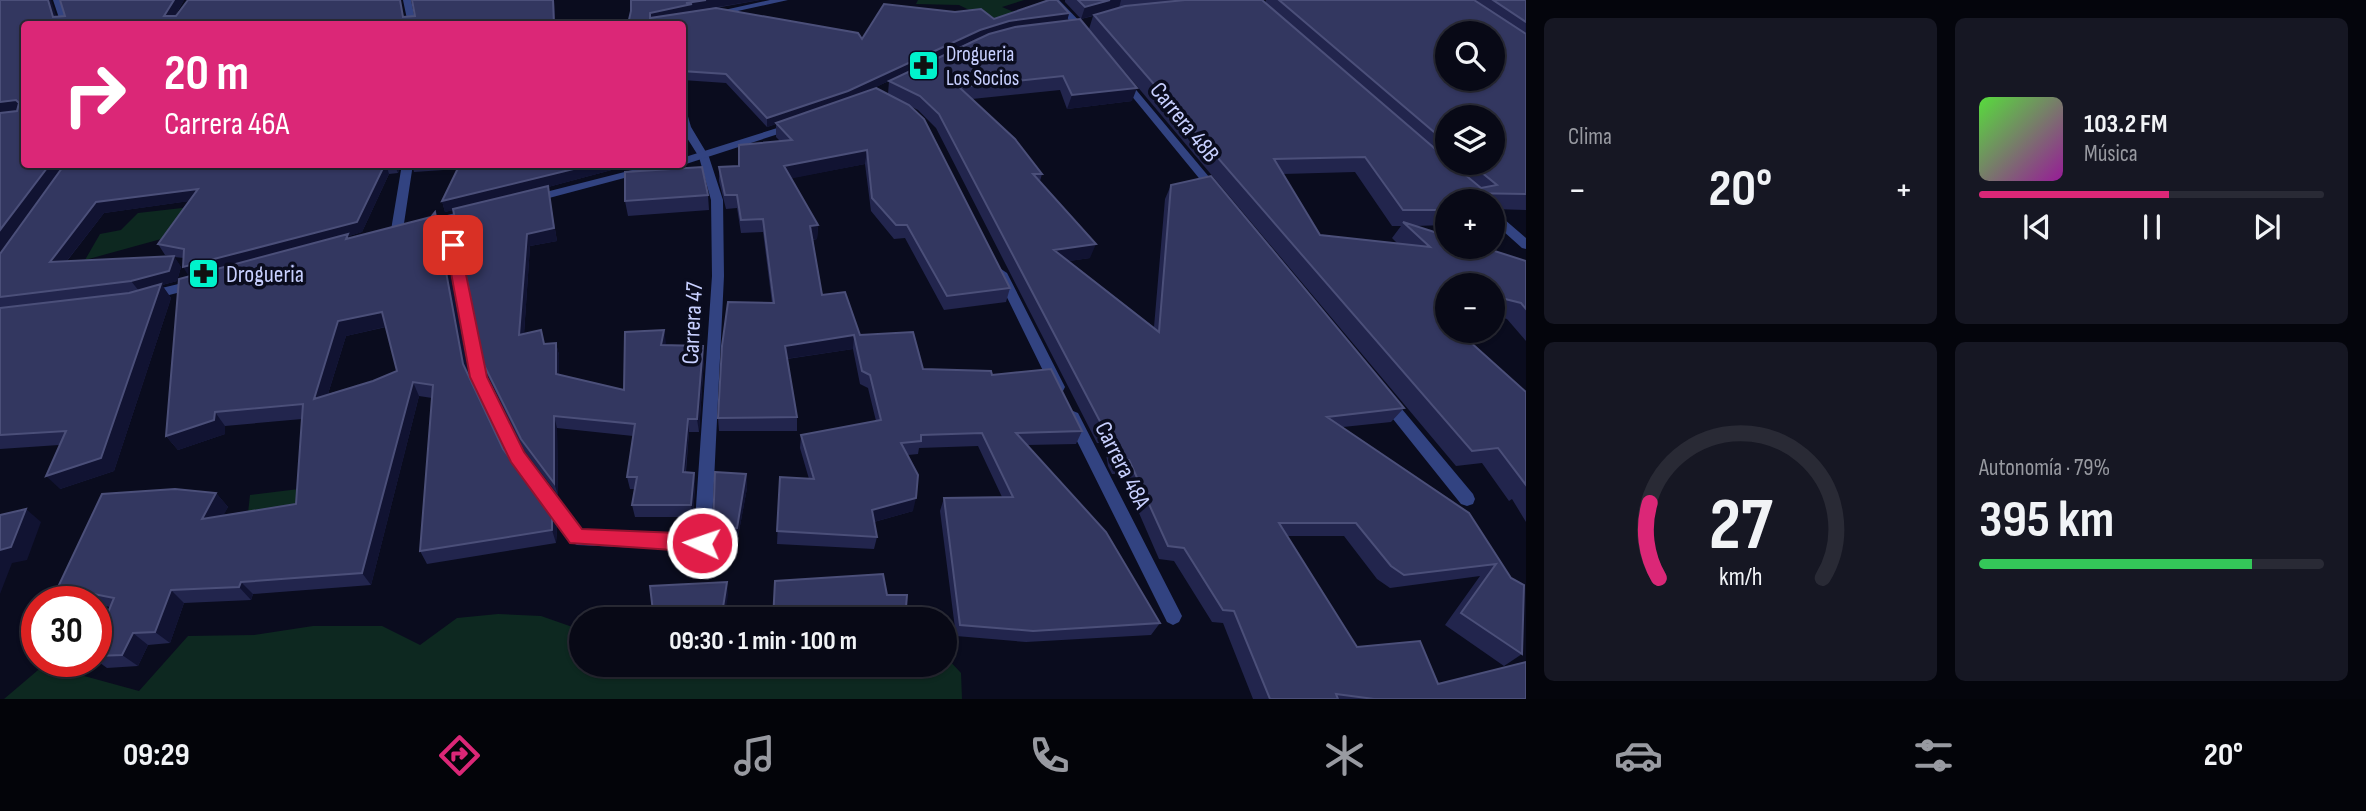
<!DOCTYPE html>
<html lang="es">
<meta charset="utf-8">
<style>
:root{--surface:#080916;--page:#161723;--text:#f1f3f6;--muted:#989aa1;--line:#292a35;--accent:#db2777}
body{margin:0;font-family:"Sofia Sans Condensed",sans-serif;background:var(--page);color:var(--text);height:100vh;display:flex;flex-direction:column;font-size:26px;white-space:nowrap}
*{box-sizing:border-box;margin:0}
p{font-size:23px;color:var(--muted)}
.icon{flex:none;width:38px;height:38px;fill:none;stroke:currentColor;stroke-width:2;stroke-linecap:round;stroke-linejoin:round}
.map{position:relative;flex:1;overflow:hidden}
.panel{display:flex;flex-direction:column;gap:18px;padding:18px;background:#04050c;width:840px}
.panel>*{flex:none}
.hud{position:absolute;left:21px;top:21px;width:665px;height:147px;border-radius:7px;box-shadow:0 2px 5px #0004,0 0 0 2px var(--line);background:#db2777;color:#fff;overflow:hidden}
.tools{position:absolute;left:1435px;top:21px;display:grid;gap:14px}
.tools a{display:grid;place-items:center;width:70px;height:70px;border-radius:50%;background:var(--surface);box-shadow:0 2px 5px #0004,0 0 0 2px var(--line);font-size:35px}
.speed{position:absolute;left:21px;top:586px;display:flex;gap:14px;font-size:35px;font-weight:700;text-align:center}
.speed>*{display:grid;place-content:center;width:91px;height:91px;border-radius:50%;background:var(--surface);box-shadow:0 2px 5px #0004,0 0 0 2px var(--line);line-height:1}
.speed .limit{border:10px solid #d22;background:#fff;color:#111}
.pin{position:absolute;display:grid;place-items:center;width:60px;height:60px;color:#fff;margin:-30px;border-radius:14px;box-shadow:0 4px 10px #0006}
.me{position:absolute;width:77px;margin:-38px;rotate:273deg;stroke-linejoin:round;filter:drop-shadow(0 0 5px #0008)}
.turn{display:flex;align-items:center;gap:24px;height:147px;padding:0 28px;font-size:32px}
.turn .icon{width:91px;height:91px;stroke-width:2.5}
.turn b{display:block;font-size:49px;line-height:60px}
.big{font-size:52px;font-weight:700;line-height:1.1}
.panel .tile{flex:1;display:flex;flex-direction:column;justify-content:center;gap:10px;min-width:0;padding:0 24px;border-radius:10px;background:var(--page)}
.panel .dial{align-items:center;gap:0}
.dial svg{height:182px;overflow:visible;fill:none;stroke:var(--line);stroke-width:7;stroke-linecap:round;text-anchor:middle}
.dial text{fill:var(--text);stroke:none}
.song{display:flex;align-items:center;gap:21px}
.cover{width:84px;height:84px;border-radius:10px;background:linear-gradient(135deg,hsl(110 70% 55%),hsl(300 70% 35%))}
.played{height:7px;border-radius:4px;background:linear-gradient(90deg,var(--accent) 55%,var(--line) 55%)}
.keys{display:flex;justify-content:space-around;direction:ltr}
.heat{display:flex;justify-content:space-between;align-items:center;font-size:38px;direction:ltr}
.charge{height:10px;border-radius:5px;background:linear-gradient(90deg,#34c759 79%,var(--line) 0)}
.panel .tiles{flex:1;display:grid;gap:18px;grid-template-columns:repeat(2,1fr)}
.trip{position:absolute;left:569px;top:607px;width:388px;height:70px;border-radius:35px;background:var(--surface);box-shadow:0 2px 5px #0004,0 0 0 2px var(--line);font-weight:700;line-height:70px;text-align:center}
.dock{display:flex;height:112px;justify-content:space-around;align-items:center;background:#030409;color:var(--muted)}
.dock .icon{width:49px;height:49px}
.dock .current{color:var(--accent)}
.dock b{font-size:32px;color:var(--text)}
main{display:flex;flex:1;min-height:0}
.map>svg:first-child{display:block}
</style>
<main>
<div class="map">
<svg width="1526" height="699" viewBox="0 0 1526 699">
<rect width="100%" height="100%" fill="#0a0c1e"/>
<path fill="#0d2820" d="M918,0H1024L1002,7L1021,15L1000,25L959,5L916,4Z
M191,207L172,236L85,260L100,234L121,230L138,213Z
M299,489L295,513L247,522L250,495Z
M498,614L541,616L581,630V665H854L866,668L870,665H945V656L961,673L962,699H4L44,665L139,691L188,636L254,635L313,626H382L420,645L457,618Z"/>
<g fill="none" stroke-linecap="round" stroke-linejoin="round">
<path fill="#324381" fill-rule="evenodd" d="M53,0H61L69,24H61Z
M403,0H411L416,24H408Z
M770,0H788L710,17L706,14Z
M1050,0H1059L1088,30V34H1082Z
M1121,79H1127L1220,190V194H1212L1121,83Z
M682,110L687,113L691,127L709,157L723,200L724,276L711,543L708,548L702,551L577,545L571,542L511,462L471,377L442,219L448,215L454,219L485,377L523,453L581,530L694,535L712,276L711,200L699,157L682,130Z
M402,164H413L403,230L397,234L391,230Z
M1493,212L1497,213L1526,238V249L1522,248L1493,222Z
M1001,269L1007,273L1065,387L1063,391H1053L1051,387L995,273Z
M1386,394L1391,396L1473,494L1475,499L1473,504L1467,506L1461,504L1381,404L1379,400L1381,396Z
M1073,411L1078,413L1179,610L1182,616L1179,622L1173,625L1167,622L1065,417L1068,413Z"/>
<path fill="#324381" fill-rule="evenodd" d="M793,123L797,124V128L686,164H679H682V158Z
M656,164H677L534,202L528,198L530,196Z
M473,209L477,210V216L421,229L415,225L417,222Z
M195,280L201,284L200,287L150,300L143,295L145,292Z"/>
</g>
<path fill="#22254d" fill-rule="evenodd" d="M0,0L56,17L184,0L175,16L404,17L554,0L555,24H24V164H401L398,173L389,174L362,232L349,236L350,238L441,226L468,374L503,449L552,514L557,528L556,543L427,564L420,551L432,398L419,396L371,585L253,594L251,600L184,603L170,643L148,645L138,666L107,668L96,660V642L110,607L96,604V602H88L75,599L58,587L216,493L228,507L223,515L296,504L302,419L225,426V434L178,450L166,436L189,276L184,258L174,257L181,267L177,281L162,285L171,298L114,471L60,489L59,445L0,449V254L58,174L0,253ZM189,201L158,244L165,255L173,256L67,261L104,213ZM386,327L397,371L373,381L328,394L346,336Z
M631,0H760L693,12L862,39L994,19L1069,13L1067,21L1132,101L1067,109L1060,90L972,99L1042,174L1040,181L1090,258L1069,261L1154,327L1165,199L1171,185L1404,408L1391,422L1343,427L1511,578L1522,654L1504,666L1445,625L1480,576L1390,588L1377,579L1344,536H1287L1357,647L1438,684L1526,699H1253L1223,623L1212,622L1174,561L1159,559L1122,474H1112L1108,466L1104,443H1097L936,128L918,110L910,106L1010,288L1006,302L944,310L905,238L894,239L871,211L865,164L791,178L818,225L817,239L813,240L822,295L860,335L923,369L992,375L1082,431L1076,444L1027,445L1160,623L1151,635L1026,642L956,636L940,511L944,498L1002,497L978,446L919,448L918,454L908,455L913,511L874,522L877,537L874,549L777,544L780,477L809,479L800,448L801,435L876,421L868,388L860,384L853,349L787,359L797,417V431H719L718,418L772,303L763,232L741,233L737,208L726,209L719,181V167L739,166L780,141L776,137V124L767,127L726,83L682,80V24L631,11ZM984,37L889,81L888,94L865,92Z
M1065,0H1262L1265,3L1266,0H1526V210L1493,209V201H1447V225L1414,226L1526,261V341L1507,319L1493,315V285H1447V331L1526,392V522L1512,499L1509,501L1482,463L1456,466L1089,29L1093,16L1081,19L1065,2ZM1447,117L1493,163H1447ZM1355,172L1392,226H1401L1392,238L1398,244L1320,235L1283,174Z
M412,164H634L548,187L557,241L530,246L524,334L544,344L556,343L559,355V375L624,390L664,330L665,345L704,359L699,432H689L686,472L694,473L695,485L693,517H635L632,505L635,489H630L627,477L633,436L557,428L558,495L525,452L488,376L483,363L453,210L445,212L442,201L458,169L414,172Z
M708,195L709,210L628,216L625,201Z
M746,474L747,488L737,542L714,540L713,527Z"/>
<path fill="#111332" d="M48,0H51L59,24L53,17Z
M174,0H184L170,24L164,16Z
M553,0H554L555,24H554Z
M706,0H760L693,11V13L650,21V13L686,3Z
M1110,0H1121L1119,8L1081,19L1085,7Z
M1069,13L1067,22L1007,29L978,38L847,101L767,127V118L980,30L1009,21Z
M1137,88L1132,101L1067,109L1072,95Z
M16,100L24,110L0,113V102Z
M867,150L865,164L784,180V166Z
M50,164H65L0,253V230Z
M386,164L389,174L362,232L349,236L355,248L190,278L183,267Z
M394,164H401L398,173Z
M594,164H634L548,187L557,241L530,246L523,348L519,335L527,234L548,187L445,212L442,201Z
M198,189L204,199L104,213L58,272L50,262L96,202Z
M435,212L441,226L469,378L463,364Z
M818,225L817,239L810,240V226Z
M1096,244L1090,258L1049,264L1054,250Z
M174,256L181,267L177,281L162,285L171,298L114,471L60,489L46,476L139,291L131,281Z
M382,312L389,326L346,336L322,413L314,399L338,321Z
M664,330L666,343L662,358L661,345Z
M854,335L853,349L785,359V346Z
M556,343L559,355V387L556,374Z
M703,346L704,359L699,432L697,419Z
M413,382L419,396L371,585L362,573Z
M215,412L225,426V434L178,450L166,436Z
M554,416L557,428L558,495L554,483Z
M688,419L689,432L684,484L683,472Z
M694,473L695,485L693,517L691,505Z
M746,474L747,488L737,542V528Z
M216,493L228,507L215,532L202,519Z
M916,498L913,511L870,523L872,510Z
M26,509L41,522L27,560L12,563L0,594V550Z
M552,514L557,528L556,543L552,530Z
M241,582L253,594L251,600L239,587Z
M727,582L728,595L724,620H721Z
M171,590L184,603L170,643L155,632Z
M133,633L148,645L138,666L122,655Z"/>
<path fill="#333760" stroke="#4b4f79" stroke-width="2" fill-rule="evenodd" d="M0,0H48L53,17L65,16L60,0H174L164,16H176L188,0H400L403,17L415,16L412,0H553L554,24H24V164H50L0,230V113L17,111L19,103L16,100L0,102Z
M631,0H706L686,3L692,4L650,13V18L716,8L858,33L862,39L884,4L955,12L981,9L994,19L1049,0H1057L1069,13L1009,21L980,30L848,91L767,118L726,74L682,71V24H628L631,11Z
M1078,0H1110L1085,7Z
M1185,0H1262L1447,159V163H1451L1481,188L1497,185L1470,163H1493V117H1447V143L1279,0H1474L1526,34V194L1467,193L1478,201H1447V210H1403L1365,157L1274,159L1320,235L1430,247L1403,222L1447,236V247H1482L1526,261V309L1521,303L1493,296V285H1447V331H1458L1526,392V485L1498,448L1472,451L1094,15L1125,6ZM1447,33H1493V79H1447Z
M1493,0H1526V22Z
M1080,19L1137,88L1072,95L1063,76L959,87L1015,139L1042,174H1033L1096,244L1054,250L1159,332L1171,185L1211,176L1404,408L1327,417L1469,513L1511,578L1524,585L1522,654L1461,613L1496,564L1404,575L1391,566L1356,523H1279L1357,647L1420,641L1438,684L1526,662V699H1374L1336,694L1338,699H1270L1234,611L1223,610L1184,548L1168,546L1129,460H1120L1116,452L1111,429H1104L939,114L920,96L889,81L989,34L1015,27Z
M876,88L909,105L924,119L1010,288L947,296L907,225H896L872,198L867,150L784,166L818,225L810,226L822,295L845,292L860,335L913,332L923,369L991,371L992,375L1051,369L1082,431L1016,433L1106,532L1160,623L1033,631L960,625L944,498L1013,497L982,433L921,435V441L901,443L918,475L916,498L872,510L877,537L777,531L780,477L814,479L801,435L881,420L870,375L862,371L854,335L785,346L797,417L718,418L722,346L728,302L774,303L763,219L741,220L737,195H725L719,167L739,166V145L792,140L776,123Z
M65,164H385L357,222L183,267L184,249L158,244L198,189L96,202L50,262L174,256L169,271L131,281L0,297V254Z
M460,164H594L442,201Z
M702,167L708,195L625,201V172Z
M548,186L554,228L527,234L519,335L541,330L544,344L556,343V374L624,390L625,332L664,330L661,345L703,346L697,419H688L683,472L694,473L691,505H632L637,477H627L635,424L554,416V483L521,439L483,363L453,209Z
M435,212L463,364L503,449L552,514V530L420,551L433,385L413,382L362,573L241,582L239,587L171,590L155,632L133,633L122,655L96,656V642L114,598L58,587L102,494L175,489L216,493L202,519L296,504L303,404L215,412L214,420L166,436L179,279L348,234L346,239L431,217ZM382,312L397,371L373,381L314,399L338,321Z
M161,284L101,458L46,476L66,431L0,435V308L129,293Z
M715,472L746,474L737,528L713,527Z
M26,509L11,547L0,550V515Z
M883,574L887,595H907L905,620H773L775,581Z
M727,582L721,620H654L650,586Z"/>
<path fill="#e11d48" stroke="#92132f" stroke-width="2" d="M453,241L460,245L487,377L524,452L582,529L702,534L708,537L711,543L708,549L702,552L570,543L511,462L470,377L446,245Z"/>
<defs>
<symbol id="pharmacy-square" viewBox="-11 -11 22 22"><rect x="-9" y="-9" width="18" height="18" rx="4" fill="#00f3cc" stroke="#0a0c1e"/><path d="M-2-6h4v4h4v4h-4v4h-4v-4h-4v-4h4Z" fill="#111"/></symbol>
</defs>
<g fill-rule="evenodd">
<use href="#pharmacy-square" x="906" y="48" width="35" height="35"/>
<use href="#pharmacy-square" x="186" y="256" width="35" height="35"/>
</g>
<g text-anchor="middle" stroke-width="7" stroke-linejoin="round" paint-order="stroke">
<g font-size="21" fill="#c8d0ff" stroke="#0a0c1e" text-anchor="start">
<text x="946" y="61">Drogueria<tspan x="946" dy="24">Los Socios</tspan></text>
</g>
<g font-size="24" fill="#c8d0ff" stroke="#0a0c1e">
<text transform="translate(1185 122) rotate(51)" y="8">Carrera 48B</text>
<text transform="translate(692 323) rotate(-87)" y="8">Carrera 47</text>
<text transform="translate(1123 465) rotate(63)" y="8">Carrera 48A</text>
</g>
<g font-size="24" fill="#c8d0ff" stroke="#0a0c1e" text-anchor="start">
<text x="226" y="282">Drogueria</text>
</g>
</g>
</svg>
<div class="tools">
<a><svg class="icon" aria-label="search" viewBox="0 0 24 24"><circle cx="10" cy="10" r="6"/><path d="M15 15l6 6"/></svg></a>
<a><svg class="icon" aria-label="layers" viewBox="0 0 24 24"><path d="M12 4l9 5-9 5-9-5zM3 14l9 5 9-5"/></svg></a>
<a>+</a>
<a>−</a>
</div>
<div class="speed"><div class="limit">30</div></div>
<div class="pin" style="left:453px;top:245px;background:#d93025"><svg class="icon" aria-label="arrive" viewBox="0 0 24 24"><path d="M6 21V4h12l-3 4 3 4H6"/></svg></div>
<svg class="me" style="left:702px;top:543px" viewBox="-20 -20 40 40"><circle r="17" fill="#e11d48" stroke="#fff" stroke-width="3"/><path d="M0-11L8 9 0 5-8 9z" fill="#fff"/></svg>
<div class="trip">09:30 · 1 min · 100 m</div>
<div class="hud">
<div class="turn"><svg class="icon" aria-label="right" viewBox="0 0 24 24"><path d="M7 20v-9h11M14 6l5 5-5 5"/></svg><div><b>20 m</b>Carrera 46A</div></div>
</div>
</div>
<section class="panel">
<div class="tiles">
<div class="tile"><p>Clima</p>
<div class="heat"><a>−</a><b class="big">20°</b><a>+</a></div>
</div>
<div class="tile">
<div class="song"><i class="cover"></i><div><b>103.2 FM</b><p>Música</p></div></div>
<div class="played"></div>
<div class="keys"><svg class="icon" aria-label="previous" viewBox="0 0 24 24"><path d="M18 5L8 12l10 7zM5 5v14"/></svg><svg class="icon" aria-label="pause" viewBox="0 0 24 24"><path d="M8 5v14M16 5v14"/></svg><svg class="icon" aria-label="next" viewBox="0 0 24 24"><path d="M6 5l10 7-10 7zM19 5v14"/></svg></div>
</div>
<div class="tile dial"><svg viewBox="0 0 100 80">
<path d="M14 69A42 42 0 1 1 86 69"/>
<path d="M14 69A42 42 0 0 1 10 36" stroke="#db2777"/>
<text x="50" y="56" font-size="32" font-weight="700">27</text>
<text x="50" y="72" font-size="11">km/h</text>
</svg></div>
<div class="tile"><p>Autonomía · 79%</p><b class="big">395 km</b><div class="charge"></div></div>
</div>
</section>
</main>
<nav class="dock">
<b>09:29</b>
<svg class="icon current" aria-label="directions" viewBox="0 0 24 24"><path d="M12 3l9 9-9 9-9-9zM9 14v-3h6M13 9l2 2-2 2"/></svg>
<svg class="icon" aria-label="music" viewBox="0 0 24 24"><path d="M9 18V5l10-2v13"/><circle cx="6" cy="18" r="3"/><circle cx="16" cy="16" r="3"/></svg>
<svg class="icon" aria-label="phone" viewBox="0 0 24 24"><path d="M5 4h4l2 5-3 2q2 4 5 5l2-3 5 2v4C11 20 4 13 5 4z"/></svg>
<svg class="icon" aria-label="climate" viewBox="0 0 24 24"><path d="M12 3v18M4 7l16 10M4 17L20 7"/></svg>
<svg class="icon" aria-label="car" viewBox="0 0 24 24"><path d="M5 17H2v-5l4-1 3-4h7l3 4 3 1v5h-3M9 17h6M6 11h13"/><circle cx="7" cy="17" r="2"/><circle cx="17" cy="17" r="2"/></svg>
<svg class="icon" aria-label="filters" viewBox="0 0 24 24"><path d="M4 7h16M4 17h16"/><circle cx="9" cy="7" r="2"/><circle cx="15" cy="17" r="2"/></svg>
<b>20°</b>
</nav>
